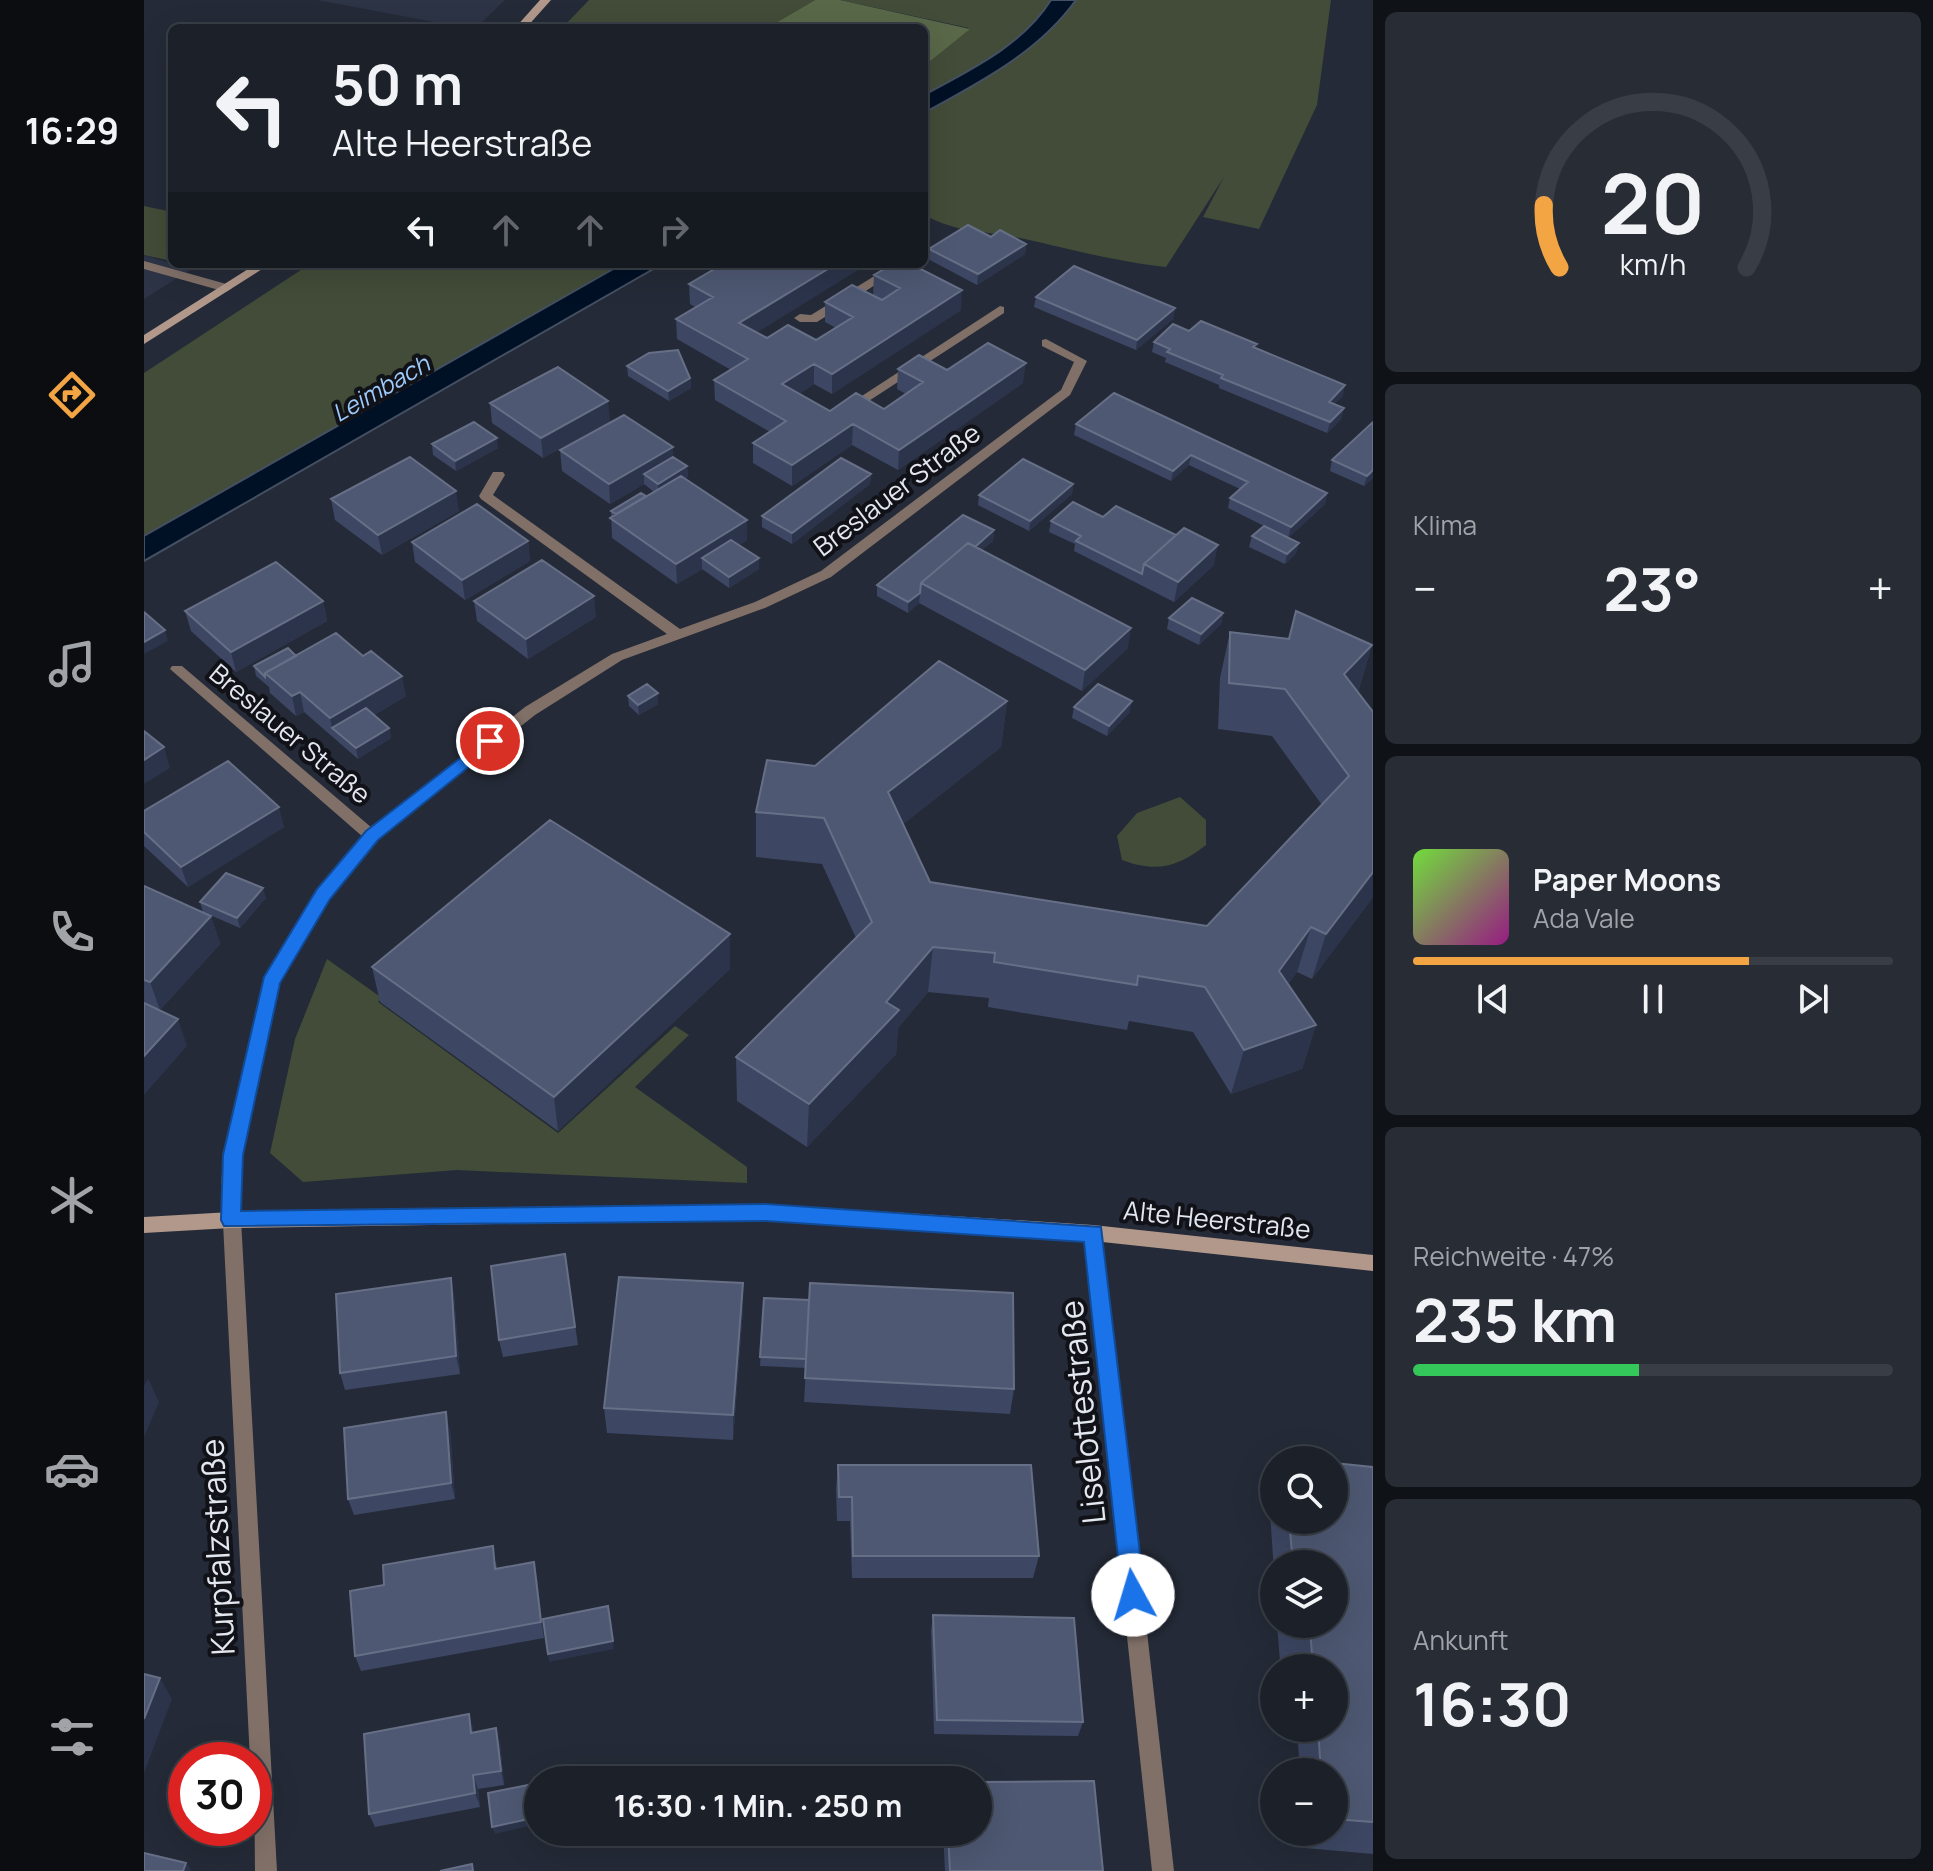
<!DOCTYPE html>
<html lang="de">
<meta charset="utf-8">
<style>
:root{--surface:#1b2029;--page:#282d35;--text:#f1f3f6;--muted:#a0a3a8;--line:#393e46;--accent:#f3a443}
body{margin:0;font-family:Manrope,sans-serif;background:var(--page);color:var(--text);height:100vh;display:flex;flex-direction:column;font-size:30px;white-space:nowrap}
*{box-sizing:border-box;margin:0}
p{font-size:26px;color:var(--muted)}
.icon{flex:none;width:44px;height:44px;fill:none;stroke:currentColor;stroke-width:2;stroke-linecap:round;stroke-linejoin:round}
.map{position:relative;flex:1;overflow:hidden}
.side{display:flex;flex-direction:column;gap:12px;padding:12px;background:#0f1217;width:560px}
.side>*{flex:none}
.hud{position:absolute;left:24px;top:24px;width:760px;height:244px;border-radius:12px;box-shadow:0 8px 32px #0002,0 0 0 2px var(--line);background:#1b2029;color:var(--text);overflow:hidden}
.controls{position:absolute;left:1116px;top:1446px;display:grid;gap:16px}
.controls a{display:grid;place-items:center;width:88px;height:88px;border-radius:50%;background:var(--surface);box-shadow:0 8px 32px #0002,0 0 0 2px var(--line);font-size:40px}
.speed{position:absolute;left:24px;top:1742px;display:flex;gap:16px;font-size:40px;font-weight:700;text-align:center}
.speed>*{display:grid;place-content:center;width:104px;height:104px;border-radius:50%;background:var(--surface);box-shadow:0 8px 32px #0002,0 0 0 2px var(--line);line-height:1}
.speed .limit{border:12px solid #d22;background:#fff;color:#111}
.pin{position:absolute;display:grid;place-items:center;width:68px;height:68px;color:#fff;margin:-34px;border:4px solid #fff;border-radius:50%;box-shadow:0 2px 8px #0007}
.me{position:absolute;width:88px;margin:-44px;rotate:354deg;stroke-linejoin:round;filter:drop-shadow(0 0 6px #0008)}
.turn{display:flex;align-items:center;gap:28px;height:168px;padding:0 32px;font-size:36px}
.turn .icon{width:104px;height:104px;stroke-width:2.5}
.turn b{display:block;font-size:56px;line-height:68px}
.lanes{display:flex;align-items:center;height:76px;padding:0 32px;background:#0003;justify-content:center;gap:40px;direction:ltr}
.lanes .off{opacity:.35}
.big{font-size:60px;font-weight:700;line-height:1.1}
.side .card{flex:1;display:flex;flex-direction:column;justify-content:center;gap:12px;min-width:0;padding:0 28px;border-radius:12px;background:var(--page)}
.side .dial{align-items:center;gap:0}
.dial svg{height:208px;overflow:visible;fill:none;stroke:var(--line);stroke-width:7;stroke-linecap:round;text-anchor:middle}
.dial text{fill:var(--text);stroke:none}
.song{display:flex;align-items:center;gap:24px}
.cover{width:96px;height:96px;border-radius:12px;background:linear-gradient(135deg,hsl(100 70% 55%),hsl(310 70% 35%))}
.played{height:8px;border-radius:4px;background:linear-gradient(90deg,var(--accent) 70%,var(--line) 70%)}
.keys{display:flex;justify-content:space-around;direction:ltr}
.heat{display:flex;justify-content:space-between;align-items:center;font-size:44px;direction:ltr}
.charge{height:12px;border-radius:6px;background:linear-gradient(90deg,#34c759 47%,var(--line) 0)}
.trip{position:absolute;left:380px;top:1766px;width:468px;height:80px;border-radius:40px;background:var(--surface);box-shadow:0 8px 32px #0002,0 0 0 2px var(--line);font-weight:700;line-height:80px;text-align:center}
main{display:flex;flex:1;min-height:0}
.dock{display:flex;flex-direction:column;width:144px;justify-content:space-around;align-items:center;background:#0b0d10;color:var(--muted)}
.dock .icon{width:56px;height:56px}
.dock .active{color:var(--accent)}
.dock b{font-size:36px;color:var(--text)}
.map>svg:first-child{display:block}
</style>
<main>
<nav class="dock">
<b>16:29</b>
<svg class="icon active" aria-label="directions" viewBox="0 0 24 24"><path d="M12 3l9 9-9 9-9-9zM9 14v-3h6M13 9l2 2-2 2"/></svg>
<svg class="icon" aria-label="music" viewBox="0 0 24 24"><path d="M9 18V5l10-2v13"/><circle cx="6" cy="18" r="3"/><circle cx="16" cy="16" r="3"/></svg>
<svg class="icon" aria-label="phone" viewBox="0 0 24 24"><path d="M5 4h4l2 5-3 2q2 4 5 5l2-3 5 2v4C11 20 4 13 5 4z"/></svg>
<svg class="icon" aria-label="climate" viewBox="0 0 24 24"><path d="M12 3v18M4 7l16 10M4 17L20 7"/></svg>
<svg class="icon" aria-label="car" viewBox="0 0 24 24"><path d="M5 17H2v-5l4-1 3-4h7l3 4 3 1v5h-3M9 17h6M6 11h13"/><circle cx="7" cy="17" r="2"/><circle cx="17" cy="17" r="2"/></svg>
<svg class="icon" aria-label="filters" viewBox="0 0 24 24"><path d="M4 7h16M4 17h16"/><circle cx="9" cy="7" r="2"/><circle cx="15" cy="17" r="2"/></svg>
</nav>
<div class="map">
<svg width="1229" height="1871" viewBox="0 0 1229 1871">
<rect width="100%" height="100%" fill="#242a37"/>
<path fill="#2c3446" d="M173,0H361L332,28H322Z
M0,255L28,264L51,267L0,299Z"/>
<path fill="#424c38" d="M445,0H671L623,28H418Z
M696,0H907C878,46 826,70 780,95V66L825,28Z
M932,0H1187L1173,105L1115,229L1059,217L1080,177L1022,267C968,261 927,249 876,238C837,230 817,234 780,215V113C836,82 894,53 932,0Z
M0,206L28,212V261L0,255Z
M166,264H478L0,536V373Z
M1036,797L1062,820V845C1034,867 1012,873 978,860L973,836L993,813Z
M183,959L238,998L234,1002L414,1133L531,1026L545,1035L491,1087L603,1167V1183L313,1170L159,1182L126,1153L151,1039Z"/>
<path fill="#586848" d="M671,0H696L826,29L780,66V28H623Z"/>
<path fill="#001025" stroke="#445062" stroke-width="2" d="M907,0H932C894,53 836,82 780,113V95C826,70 878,46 907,0Z
M478,264H518L0,561V536Z"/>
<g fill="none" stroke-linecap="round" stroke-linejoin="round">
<path fill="#807068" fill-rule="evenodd" d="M0,261L86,285L88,288L82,292L0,269Z
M750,264H764L673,322H656L650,318L656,314L667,315Z
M856,306L860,307V313L714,408L710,409L704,405Z"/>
<path fill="#807068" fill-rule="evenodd" d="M902,339L943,361L926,395L687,577L621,608L478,660L391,715L233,840L185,898L135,983L98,1155L95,1183L133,1871H111L110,1760H106L77,1183L80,1155L119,982L173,890L219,837L26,669L28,666H38L228,828L381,707L468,654L523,634L337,499L335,496L349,472H359L361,475L349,495L536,629L611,602L677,571L917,390L930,362L898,346V340Z
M949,1225L955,1228L958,1233L1030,1871H1008L940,1233L943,1228Z"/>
<path fill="#b1988b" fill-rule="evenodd" d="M396,0H407L382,28H371Z
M112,264H126L0,344V335Z
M622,1204L949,1225L1229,1255V1271L949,1241L622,1220L87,1228L0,1233V1217L87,1212Z"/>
</g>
<path fill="#3d4763" d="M847,237L882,244L881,254L833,285L784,259L785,249Z
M616,265L613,333L623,338L672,340L692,328L681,322V302L729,295L730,275L817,310L688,394L670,384L655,394L686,411L740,409L762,394L753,389L754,369L803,370L879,383L754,470L708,445L648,486L609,463V443L626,432L571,400L570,380L587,370L533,339L532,319L551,307L546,304L545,284Z
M892,297L1031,308L1029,319L992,350L890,307Z
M1045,331L1112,348L1199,396L1190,404L1200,408L1197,419L1183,433L1075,388V385L1021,362L1022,358L1008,352L1010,342Z
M483,366L546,378L547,388L525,401L484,376Z
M970,393L1183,493L1181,504L1144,538L1084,508L1086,498L1096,489L1045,465L1027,481L930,435L932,424Z
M346,403L466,421L399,458L348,423Z
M1229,422V478L1220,486L1186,471L1188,460Z
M288,444L354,448L312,471L289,455Z
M416,450L529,457L543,466L544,477L540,479L603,520V540L595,545L615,569L585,588L558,569L533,584L468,538L467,511L502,496L510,492L500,484L466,504L418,471Z
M727,474L726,484L648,544L618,527V516Z
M929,484L928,494L885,531L834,505L835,495Z
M187,499L315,511L238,555L191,520Z
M959,517L1070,565L1030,602L930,551L931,544L905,532L907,521Z
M850,530L849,541L838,550L984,648L938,691L775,603L764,613L733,596V585Z
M1108,536L1155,543L1152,553L1141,564L1105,547Z
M384,541L386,561L321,600L271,562L268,542Z
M179,601L183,621L92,672L47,631L41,611Z
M330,601L452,617L384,659L333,621Z
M1079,613L1077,624L1055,645L1023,629L1025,618Z
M1086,632L1145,639L1228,645L1214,692L1229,712V897L1168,979L1153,972L1144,984L1172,1025L1158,1069L1087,1094L1049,1032L985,1021L983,1030L844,1007L845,998L784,992L754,1028L752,1054L663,1147L593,1101L592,1057L712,938L678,864L612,857V812L671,766L863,701L857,747L759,824L786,882L1063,926L1178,805L1128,736L1074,729L1076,678Z
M152,656L262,696L230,715L245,728L247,738L214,759L160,712L152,716L126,693L125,687L112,676L110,666Z
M484,696L514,704L495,715L485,706Z
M930,707L986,712L963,736L928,718Z
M0,811L140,827L44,887L0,846Z
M0,886L67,916L76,944L16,1010L0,1003Z
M122,898L96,928L59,912L56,902Z
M228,967L586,969L414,1131L236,1002Z
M421,1254L434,1345L359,1357L355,1340Z
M307,1278L310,1296L316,1374L201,1390L196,1373Z
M599,1283V1308L589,1440L463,1433L460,1408Z
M620,1298L870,1389L866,1414L660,1402L662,1368L616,1366Z
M306,1430L311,1499L210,1515L204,1499Z
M694,1465L895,1556L889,1578H708L706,1521H693L692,1489Z
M1229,1467V1854L1161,1848L1160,1832H1190V1772H1156L1153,1728H1190V1668H1149L1148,1663L1136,1662L1133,1624H1190V1564H1130V1572L1125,1497L1130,1486V1520H1190Z
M352,1562L353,1569L393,1578L400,1638L217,1671L211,1656Z
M789,1615L939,1722L934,1736L790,1734L787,1631Z
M329,1728V1732L356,1742L360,1785L334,1789L336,1807L231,1827L225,1814Z
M799,1832H834L959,1871H801Z"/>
<path fill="#2b344b" d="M882,244L881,254L833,285L834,274Z
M692,264H724L596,343L595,323Z
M818,290L817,310L688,394V374Z
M1031,308L1029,319L992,350L993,340Z
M882,363L879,383L754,470L755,450Z
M670,364V384L638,405V384Z
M546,378L547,388L525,401L524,391Z
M1201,385L1199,396L1182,412L1185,402Z
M464,401L466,421L399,458L397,438Z
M1200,408L1197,419L1183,433L1186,422Z
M709,424L708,445L648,486V465Z
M353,438L354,448L312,471L311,461Z
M529,447L530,467L500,474V484L466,504L465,484Z
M1047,455L1045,465L1027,481L1029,471Z
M543,466L544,477L514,494V484Z
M1229,470V478L1220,486L1223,476Z
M727,474L726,484L648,544V533Z
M929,484L928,494L885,531L886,521Z
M312,491L315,511L238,555L234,535Z
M1183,493L1181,504L1144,538L1147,527Z
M603,520V540L566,564L558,558V569L533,584L532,564Z
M850,530L849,541L790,590L783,587Z
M384,541L386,561L321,600L318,580Z
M1155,543L1152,553L1141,564L1143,554Z
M1074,545L1070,565L1030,602L1034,582Z
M615,558V569L585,588V577Z
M776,593L775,603L764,613V602Z
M450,596L452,617L384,659L382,639Z
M179,601L183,621L92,672L87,652Z
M1079,613L1077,624L1055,645L1057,634Z
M987,628L984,648L938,691L941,670Z
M21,630L24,641L0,654V642Z
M1228,645L1214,691L1186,720L1200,674Z
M258,676L262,696L196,735L188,728L190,738L186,718Z
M156,692L160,712L152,716L148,696Z
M514,693V704L495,715L494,705Z
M863,701L857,747L741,838L744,792Z
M988,701L986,712L963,736L965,726Z
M245,728L247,738L214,759L212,748Z
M20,747L26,768L0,784V760Z
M135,807L140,827L44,887L37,867Z
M1229,872V897L1168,979L1182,934Z
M119,888L122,898L96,928L93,918Z
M67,916L76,944L16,1010L6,982Z
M1167,927L1153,972L1122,1016L1135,971Z
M586,934V969L414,1131L410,1097Z
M789,947L784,992L754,1028L752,1054L663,1147L665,1104L742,1002Z
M34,1019L43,1046L0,1095V1056Z
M1172,1025L1158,1069L1087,1094L1100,1050Z
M307,1278L310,1296L316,1374L312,1356Z
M599,1283V1308L589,1440V1415Z
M4,1378L15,1402L0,1437V1386Z
M302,1412L306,1430L311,1499L307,1483Z
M390,1562L393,1578L400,1638L397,1622Z
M469,1641L470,1649L405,1662L404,1654Z
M16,1678L28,1699L0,1773V1719Z
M325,1714L329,1728L331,1747L327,1733Z
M352,1728L356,1742L360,1785L357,1771Z
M329,1775L334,1789L336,1807L331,1793Z
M394,1817V1824L351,1834L348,1827Z
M42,1863L47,1869L46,1871H39Z"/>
<path fill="#4e5872" stroke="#666f86" stroke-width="2" d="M824,225L847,237L856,230L882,244L834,274L785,249Z
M579,264H614L616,265L618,264H692L595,323L623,338L644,325L672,340L709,317L681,302L708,285L738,300L756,288L730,275L749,264H767L818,290L688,374L670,364L638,384L686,411L712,393L740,409L779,382L754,369L775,355L803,370L844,343L882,363L755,450L709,424L648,465L609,443L642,421L570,380L604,359L532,319L569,297L545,284Z
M930,266L1031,308L993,340L892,297Z
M1057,321L1113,344L1109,347L1201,385L1185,402L1200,408L1186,422L1077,378L1079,375L1023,352L1026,349L1010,342L1029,324L1045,331Z
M534,350L546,378L524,391L483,366L505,353Z
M414,367L464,401L397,438L346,403Z
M970,393L1183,493L1147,527L1086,498L1104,482L1047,455L1029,471L932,424Z
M480,415L529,447L465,484L416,450Z
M330,422L353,438L311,461L288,444Z
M1229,422V470L1223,476L1188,460Z
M266,457L312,491L234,535L187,499Z
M529,457L543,466L514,484L500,474Z
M697,458L727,474L648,533L618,516Z
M879,459L929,484L886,521L835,495Z
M537,476L603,520L532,564L466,518Z
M497,493L502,496L472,514L467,511Z
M929,502L959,517L972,506L1032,535L1000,564L998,574L932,541L937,536L907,521Z
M333,504L384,541L318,580L268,542Z
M819,515L850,530L831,547L824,543L777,583L776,593L764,602L733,585Z
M1120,526L1155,543L1143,554L1108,536Z
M1040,528L1074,545L1034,582L1000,564Z
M587,540L615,558L585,577L558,558Z
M824,543L987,628L941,670L777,583Z
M398,560L450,596L382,639L330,601Z
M132,562L179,601L87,652L41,611Z
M1048,598L1079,613L1057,634L1025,618Z
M1152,611L1228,645L1200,674L1229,712V872L1182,934L1167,927L1135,971L1172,1025L1100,1050L1061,987L994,976L993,985L850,962L851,953L789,947L742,1002L755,1010L665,1104L592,1057L728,922L680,818L612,812L623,760L671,766L795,661L863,701L744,792L786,882L1063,926L1205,776L1141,689L1085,683L1086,632L1145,639Z
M0,612L21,630L0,642Z
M192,633L219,656L227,651L258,676L186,718L156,692L148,696L121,673Z
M144,648L152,656L121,673V677L110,666Z
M503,684L514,693L494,705L484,696Z
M954,684L988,701L965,726L930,707Z
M222,708L245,728L212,748L188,728Z
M0,731L20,747L0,760Z
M84,761L135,807L37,867L0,832V811Z
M406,820L586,934L410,1097L228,967Z
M82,873L119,888L93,918L56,902Z
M0,886L67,916L6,982L0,980Z
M0,1003L34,1019L0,1056Z
M421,1254L431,1327L355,1340L347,1266Z
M475,1277L599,1283L589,1415L460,1408Z
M307,1278L312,1356L196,1373L192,1294Z
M666,1283L869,1293L870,1389L661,1378Z
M620,1298L665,1300L662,1359L616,1357Z
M302,1412L307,1483L204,1499L200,1428Z
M1190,1463L1229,1467V1822L1190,1819V1772H1177L1174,1728H1190V1668H1169L1166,1628L1153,1627V1624H1190V1564H1149L1145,1520H1190Z
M694,1465H887L895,1556H709L708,1497H695Z
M349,1546L351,1569L390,1562L397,1622L211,1656L206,1591L240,1585L239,1565Z
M464,1606L469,1641L404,1654L399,1619Z
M789,1615L930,1618L939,1722L793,1720Z
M0,1674L16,1678L0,1719Z
M325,1714L327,1733L352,1728L357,1771L329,1775L331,1793L225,1814L220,1734Z
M950,1781L959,1871H806L804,1832H834V1782Z
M394,1783V1817L348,1827L344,1793Z
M0,1853L42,1863L39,1871H0Z
M328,1864L329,1871H296Z"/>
<path fill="#1a73e8" stroke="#114b97" stroke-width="2" d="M346,735L355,741L352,745L234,840L186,899L136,983L99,1155L97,1211L622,1204L957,1227L1001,1595L997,1603L989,1606L981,1603L978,1595L940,1242L622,1221L80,1226L77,1220L79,1155L120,977L173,889L222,831Z"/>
<g text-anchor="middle" stroke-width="8" stroke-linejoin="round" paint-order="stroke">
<g font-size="24" font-style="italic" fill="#9ecbfb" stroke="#101218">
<text transform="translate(237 389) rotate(-30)" y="8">Leimbach</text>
</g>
<g font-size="26" fill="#e3e7f0" stroke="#101218">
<text transform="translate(753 490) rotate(-37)" y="9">Breslauer Straße</text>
<text transform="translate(146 734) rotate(40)" y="9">Breslauer Straße</text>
<text transform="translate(1073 1220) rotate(6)" y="9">Alte Heerstraße</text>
</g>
<g font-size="32" fill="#e3e7f0" stroke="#101218">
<text transform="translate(939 1412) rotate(-96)" y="11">Liselottestraße</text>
<text transform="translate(74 1547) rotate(-93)" y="11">Kurpfalzstraße</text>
</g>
</g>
</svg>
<div class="controls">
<a><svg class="icon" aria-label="search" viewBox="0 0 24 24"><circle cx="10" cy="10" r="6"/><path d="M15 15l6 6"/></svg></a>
<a><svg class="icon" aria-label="layers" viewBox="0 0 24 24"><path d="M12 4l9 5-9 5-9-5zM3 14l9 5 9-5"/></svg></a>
<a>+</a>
<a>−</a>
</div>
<div class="speed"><div class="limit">30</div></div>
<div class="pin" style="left:346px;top:741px;background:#d93025"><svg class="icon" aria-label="arrive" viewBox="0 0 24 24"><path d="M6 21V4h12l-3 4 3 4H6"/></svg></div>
<svg class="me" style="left:989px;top:1595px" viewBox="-20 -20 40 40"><circle r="19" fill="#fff"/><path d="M0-13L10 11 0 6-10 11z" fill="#1a73e8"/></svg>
<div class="trip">16:30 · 1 Min. · 250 m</div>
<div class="hud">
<div class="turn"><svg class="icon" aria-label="left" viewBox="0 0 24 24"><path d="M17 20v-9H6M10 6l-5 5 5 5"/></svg><div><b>50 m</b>Alte Heerstraße</div></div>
<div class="lanes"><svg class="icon" aria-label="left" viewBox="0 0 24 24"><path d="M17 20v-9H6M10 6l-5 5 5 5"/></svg><svg class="icon off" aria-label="ahead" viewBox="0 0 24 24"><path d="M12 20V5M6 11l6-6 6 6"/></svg><svg class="icon off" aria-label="ahead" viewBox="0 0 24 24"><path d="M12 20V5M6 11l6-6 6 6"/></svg><svg class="icon off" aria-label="right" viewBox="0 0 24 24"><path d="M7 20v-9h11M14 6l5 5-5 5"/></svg></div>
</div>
</div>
<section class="side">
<div class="card dial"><svg viewBox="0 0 100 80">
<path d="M14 69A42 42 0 1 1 86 69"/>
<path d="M14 69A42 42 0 0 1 8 45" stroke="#f3a443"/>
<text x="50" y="56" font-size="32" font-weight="700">20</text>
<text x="50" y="72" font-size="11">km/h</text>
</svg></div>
<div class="card"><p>Klima</p>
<div class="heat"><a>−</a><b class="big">23°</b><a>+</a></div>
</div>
<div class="card">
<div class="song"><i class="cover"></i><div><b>Paper Moons</b><p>Ada Vale</p></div></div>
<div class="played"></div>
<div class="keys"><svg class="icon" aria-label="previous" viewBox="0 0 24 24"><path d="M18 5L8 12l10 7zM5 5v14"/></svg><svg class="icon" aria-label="pause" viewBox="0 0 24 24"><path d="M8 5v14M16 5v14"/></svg><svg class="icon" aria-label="next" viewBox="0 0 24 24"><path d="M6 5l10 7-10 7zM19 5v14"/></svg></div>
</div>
<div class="card"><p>Reichweite · 47%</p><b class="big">235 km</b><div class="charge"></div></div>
<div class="card"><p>Ankunft</p><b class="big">16:30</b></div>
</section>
</main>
